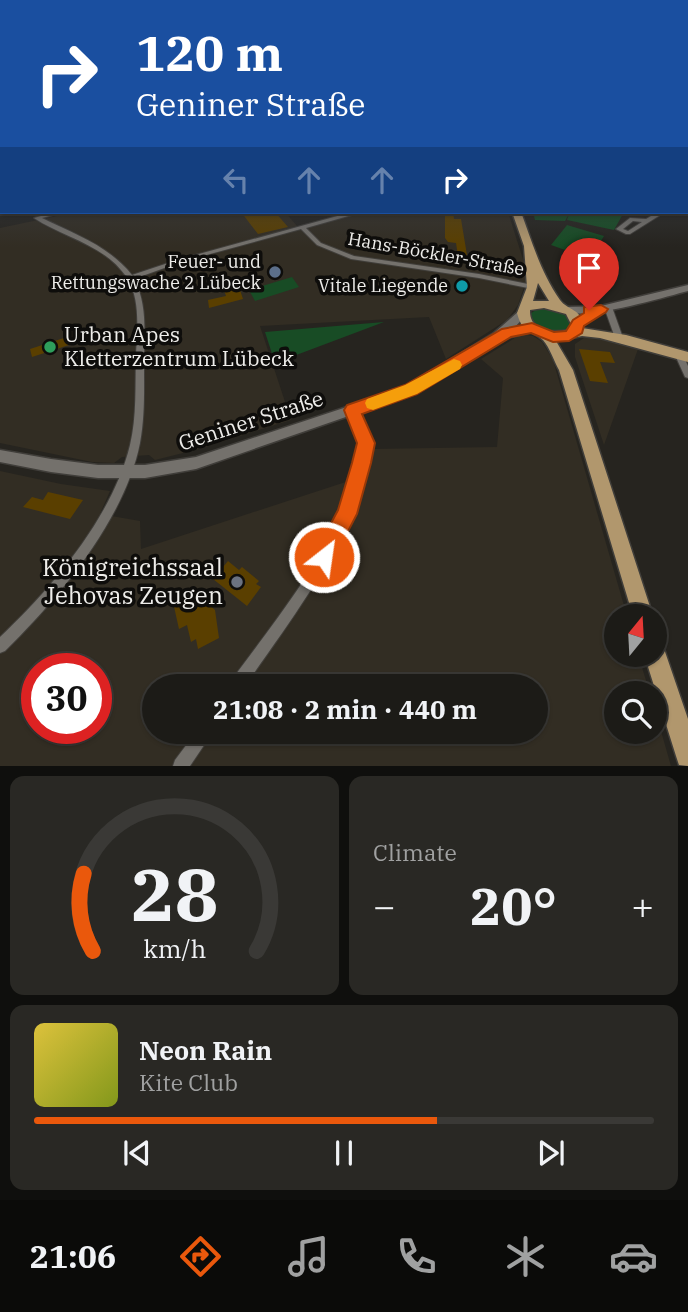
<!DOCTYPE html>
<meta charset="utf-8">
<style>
:root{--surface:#1c1b17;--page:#292824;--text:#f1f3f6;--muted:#a0a1a1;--line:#3a3936;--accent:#ea580c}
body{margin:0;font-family:"IBM Plex Serif",serif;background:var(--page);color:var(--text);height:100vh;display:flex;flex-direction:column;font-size:26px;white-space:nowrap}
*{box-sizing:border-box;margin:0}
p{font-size:23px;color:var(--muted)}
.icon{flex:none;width:38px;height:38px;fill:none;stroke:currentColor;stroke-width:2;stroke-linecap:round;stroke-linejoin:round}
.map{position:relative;height:766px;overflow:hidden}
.details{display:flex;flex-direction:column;gap:10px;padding:10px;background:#0f0f0d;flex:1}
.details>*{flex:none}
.banner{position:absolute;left:0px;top:0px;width:690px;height:214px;box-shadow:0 2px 5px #0004,0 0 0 2px var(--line);background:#1a4fa0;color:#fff;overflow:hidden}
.needle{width:46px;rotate:18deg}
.tools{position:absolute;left:604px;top:604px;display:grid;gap:14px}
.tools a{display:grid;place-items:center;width:63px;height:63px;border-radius:50%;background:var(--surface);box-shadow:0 2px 5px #0004,0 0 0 2px var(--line);font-size:35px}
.speed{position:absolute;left:21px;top:653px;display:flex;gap:14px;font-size:35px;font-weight:700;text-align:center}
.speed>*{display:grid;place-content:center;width:91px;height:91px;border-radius:50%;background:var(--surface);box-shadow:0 2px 5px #0004,0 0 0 2px var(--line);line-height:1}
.speed .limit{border:10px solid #d22;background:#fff;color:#111}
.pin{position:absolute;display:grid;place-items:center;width:60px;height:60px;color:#fff;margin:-72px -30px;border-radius:50% 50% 50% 0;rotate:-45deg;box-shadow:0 0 7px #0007}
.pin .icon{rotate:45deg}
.me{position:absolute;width:77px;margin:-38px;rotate:30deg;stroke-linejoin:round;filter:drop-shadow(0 0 5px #0008)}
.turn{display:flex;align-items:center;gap:24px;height:147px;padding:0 21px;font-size:32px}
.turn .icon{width:91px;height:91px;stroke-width:2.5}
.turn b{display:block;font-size:49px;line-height:60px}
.lanes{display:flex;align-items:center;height:66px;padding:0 21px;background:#0003;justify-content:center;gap:35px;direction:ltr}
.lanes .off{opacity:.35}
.big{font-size:52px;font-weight:700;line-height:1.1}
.details .card{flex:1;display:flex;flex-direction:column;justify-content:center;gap:10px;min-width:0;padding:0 24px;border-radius:14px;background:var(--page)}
.details .dial{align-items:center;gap:0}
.dial svg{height:182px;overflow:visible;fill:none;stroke:var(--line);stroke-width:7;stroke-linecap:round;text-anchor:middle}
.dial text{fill:var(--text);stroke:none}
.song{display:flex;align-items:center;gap:21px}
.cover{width:84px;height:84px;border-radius:10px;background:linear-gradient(135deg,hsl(50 70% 55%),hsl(70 70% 35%))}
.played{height:7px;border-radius:4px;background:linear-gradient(90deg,var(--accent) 65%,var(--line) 65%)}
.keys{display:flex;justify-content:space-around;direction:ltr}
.heat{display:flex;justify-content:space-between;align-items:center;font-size:38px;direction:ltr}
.details .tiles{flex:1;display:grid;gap:10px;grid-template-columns:1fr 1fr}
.card:last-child{grid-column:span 2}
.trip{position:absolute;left:142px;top:674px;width:406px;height:70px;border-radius:35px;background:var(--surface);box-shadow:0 2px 5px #0004,0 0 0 2px var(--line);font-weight:700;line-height:70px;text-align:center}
.menu{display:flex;height:112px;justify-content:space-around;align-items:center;background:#0b0b09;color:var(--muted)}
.menu .icon{width:49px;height:49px}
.menu .active{color:var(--accent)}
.menu b{font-size:32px;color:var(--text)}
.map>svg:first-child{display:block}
</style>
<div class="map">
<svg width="688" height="766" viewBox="0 0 688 766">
<rect width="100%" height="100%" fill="#26241f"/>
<path fill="#322d23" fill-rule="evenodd" d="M76,212H285L297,226L140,272L126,276L128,281L198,258L364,212H508L527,272L526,281L518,305L507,320L446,359L429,317L260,326L291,420L195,450L155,460L149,455L122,457L114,463L92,462L0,443V228Z
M521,334L533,336L542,342L553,360L627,616H616V654L638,655L650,693H616V732H654L655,710L671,766H0V471L61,484L110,491L100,514L140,521L141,549L367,475L373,449L497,447L503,378L481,359ZM37,668H96V728H37ZM154,686H536V732H154Z
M584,338H597L638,349L604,445L575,357V344Z"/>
<path fill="#184c25" d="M533,212H624L614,230L567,220L569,214L565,221L535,220Z
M567,225L604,236L590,259L551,245Z
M292,277L299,287L255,301L249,290Z
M541,306L567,313L573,322L570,330C555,336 534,330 530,314Z
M384,322L275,363L265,332Z"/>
<path fill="#5a3f00" d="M241,212H275L288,227L258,234Z
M445,212H453L454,219H461L467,255L458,256L456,243L448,242L445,238Z
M239,287L243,299L209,308L208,300L226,296L224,290Z
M67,337L69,345L32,357L30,349Z
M579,349L610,352L615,363L600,362L608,383L590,381Z
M48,492L83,500L70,519L23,507L32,497L43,500Z
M228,561L239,570L242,567L259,581L256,584L261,587L247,606L213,579Z
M200,596L215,610L219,638L198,649L196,639L191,642L187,625L179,629L173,602L182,597L183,604Z"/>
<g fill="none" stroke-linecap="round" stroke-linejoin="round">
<defs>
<path id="street" d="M55,212H64L42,218C75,234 109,246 132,275L177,260L352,212H360L359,213L306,228L321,243L354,256L479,274L533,285L537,287L533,289L479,278L351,259L317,245L301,229L181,262L134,279C148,305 144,334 144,363C144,389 145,416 140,443C125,519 59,598 5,651L0,653V637C52,588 113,516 130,445C137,416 135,385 136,355C137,330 141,300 127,278C106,245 64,238 34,218Z
M658,212H665L630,234H626L616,229L630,218L646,219ZM633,221L642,222L628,231L623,229Z
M605,305H608L612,307L622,335L621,337H615L614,335L604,307Z
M679,352L682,353L688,366V378L685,377L675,355Z
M353,406L356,407C361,418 369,430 370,442C371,457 365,475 361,489C336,562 288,624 245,686H229L231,681C276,619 344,538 357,462C358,455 361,447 360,440C359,430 352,420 348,410L350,407Z
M196,732H213L190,766H173L175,760Z"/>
<path id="secondary" d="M688,285V291C664,297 580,323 562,310L567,307L601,306Z
M523,310L528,313L513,329L532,324L537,328L536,331L502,339L415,393L196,469L145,478H98L51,472L0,462V450L51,459L98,465H145L196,457L407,387L494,333L519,311Z"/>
<path id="primary" d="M512,212H521C532,242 541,273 560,300C568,311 584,309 582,328L626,335L688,352V362L600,338L582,336L556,341L573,370L653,616H633L559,370C554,361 550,348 543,340C532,329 523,336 517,313L527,287L524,246ZM538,283L549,301H533ZM544,308L566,314L571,324L569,330C553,333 529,332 530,310Z
M654,640L662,643L688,719V766L679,765L676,756L644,654H654Z"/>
</defs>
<use href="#street" stroke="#403e3a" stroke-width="2"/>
<use href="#secondary" stroke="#403e3a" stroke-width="3"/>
<use href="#primary" stroke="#403e3a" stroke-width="3"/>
<use href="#street" fill="#74716c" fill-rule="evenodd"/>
<use href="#secondary" fill="#74716c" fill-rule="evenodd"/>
<use href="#primary" fill="#b1976d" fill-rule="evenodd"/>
</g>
<linearGradient id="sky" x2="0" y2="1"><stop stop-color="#151411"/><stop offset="0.56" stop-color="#41454d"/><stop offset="1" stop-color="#41454d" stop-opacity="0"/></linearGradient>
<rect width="688" height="247" fill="url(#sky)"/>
<path fill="#ea580c" stroke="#983908" stroke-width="2" d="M601,305L608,309L606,312L584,326L582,333L569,341L553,342L531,333L511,337L417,394L362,414L375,443L371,463L357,514L331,564L324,568L316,564L313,557L338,510L352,463L357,443L344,410L347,405L405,385L502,329L532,323L554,332L566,331L573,320L584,313V307Z"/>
<path fill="#f59e0b" d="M454,359L460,361L462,365L460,369L417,394L373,410L367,408L365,403L367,399L405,385Z"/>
<circle fill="#5c6f8a" stroke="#0e0d0b" stroke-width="2.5" cx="275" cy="272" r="7"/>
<circle fill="#0f9aa8" stroke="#0e0d0b" stroke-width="2.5" cx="462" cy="286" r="7"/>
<circle fill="#2e9e5b" stroke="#0e0d0b" stroke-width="2.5" cx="50" cy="347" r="7"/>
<circle fill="#6b7280" stroke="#0e0d0b" stroke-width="2.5" cx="237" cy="582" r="7"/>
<g text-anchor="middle" stroke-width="7" stroke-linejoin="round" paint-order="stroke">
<g font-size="18" fill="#eeedea" stroke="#0e0d0b">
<text transform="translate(436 254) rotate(10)" y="6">Hans-Böckler-Straße</text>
</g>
<g font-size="18" fill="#eeedea" stroke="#0e0d0b" text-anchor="end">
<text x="261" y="268">Feuer- und<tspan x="261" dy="21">Rettungswache 2 Lübeck</tspan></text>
<text x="448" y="292">Vitale Liegende</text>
</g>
<g font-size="21" fill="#eeedea" stroke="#0e0d0b" text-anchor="start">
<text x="64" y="342">Urban Apes<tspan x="64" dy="24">Kletterzentrum Lübeck</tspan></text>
</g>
<g font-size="21" fill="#eeedea" stroke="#0e0d0b">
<text transform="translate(251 421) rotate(-18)" y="7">Geniner Straße</text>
</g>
<g font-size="24" fill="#eeedea" stroke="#0e0d0b" text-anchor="end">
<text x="223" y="576">Königreichssaal<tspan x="223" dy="28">Jehovas Zeugen</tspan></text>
</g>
</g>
</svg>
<div class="tools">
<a><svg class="needle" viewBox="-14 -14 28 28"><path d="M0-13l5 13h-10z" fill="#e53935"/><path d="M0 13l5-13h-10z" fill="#a0a1a1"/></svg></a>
<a><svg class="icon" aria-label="search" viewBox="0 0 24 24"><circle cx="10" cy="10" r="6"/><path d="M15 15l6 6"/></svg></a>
</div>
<div class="speed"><div class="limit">30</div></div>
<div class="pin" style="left:589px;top:310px;background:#d93025"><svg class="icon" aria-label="arrive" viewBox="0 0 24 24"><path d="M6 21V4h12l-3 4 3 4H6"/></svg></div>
<svg class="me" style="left:324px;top:557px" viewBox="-20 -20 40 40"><circle r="17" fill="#ea580c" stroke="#fff" stroke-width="3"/><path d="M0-11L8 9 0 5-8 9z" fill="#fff"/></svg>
<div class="trip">21:08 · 2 min · 440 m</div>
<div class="banner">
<div class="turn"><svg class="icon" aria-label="right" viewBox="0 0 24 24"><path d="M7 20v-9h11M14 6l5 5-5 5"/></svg><div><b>120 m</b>Geniner Straße</div></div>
<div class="lanes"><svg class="icon off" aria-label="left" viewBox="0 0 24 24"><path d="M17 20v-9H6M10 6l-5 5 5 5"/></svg><svg class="icon off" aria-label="ahead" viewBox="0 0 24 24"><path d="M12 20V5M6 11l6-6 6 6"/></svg><svg class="icon off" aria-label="ahead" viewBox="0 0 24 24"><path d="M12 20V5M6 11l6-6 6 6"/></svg><svg class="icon" aria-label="right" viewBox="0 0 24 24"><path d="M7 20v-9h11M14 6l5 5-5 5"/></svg></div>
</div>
</div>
<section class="details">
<div class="tiles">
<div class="card dial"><svg viewBox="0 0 100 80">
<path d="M14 69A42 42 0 1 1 86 69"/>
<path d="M14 69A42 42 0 0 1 10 35" stroke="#ea580c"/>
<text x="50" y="56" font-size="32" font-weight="700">28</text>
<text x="50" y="72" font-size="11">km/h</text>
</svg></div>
<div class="card"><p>Climate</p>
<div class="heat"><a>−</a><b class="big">20°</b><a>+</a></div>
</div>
<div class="card">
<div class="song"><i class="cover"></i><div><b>Neon Rain</b><p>Kite Club</p></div></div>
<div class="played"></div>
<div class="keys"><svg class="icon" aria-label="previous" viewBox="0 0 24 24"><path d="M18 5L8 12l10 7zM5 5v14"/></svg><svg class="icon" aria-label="pause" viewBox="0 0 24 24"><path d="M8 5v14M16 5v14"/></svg><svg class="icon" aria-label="next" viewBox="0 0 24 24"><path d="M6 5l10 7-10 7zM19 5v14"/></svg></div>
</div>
</div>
</section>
<nav class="menu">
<b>21:06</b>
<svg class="icon active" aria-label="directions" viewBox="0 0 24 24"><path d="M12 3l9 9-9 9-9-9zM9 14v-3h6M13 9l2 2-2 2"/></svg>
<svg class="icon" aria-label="music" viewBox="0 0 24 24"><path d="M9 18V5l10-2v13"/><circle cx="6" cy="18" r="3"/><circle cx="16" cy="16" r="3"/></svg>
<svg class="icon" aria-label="phone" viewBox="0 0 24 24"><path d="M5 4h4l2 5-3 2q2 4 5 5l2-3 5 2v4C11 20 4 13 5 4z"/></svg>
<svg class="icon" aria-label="climate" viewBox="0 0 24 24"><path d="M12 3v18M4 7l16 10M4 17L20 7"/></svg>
<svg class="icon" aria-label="car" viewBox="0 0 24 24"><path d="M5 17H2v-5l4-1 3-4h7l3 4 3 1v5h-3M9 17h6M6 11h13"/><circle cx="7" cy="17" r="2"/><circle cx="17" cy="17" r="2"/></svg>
</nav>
